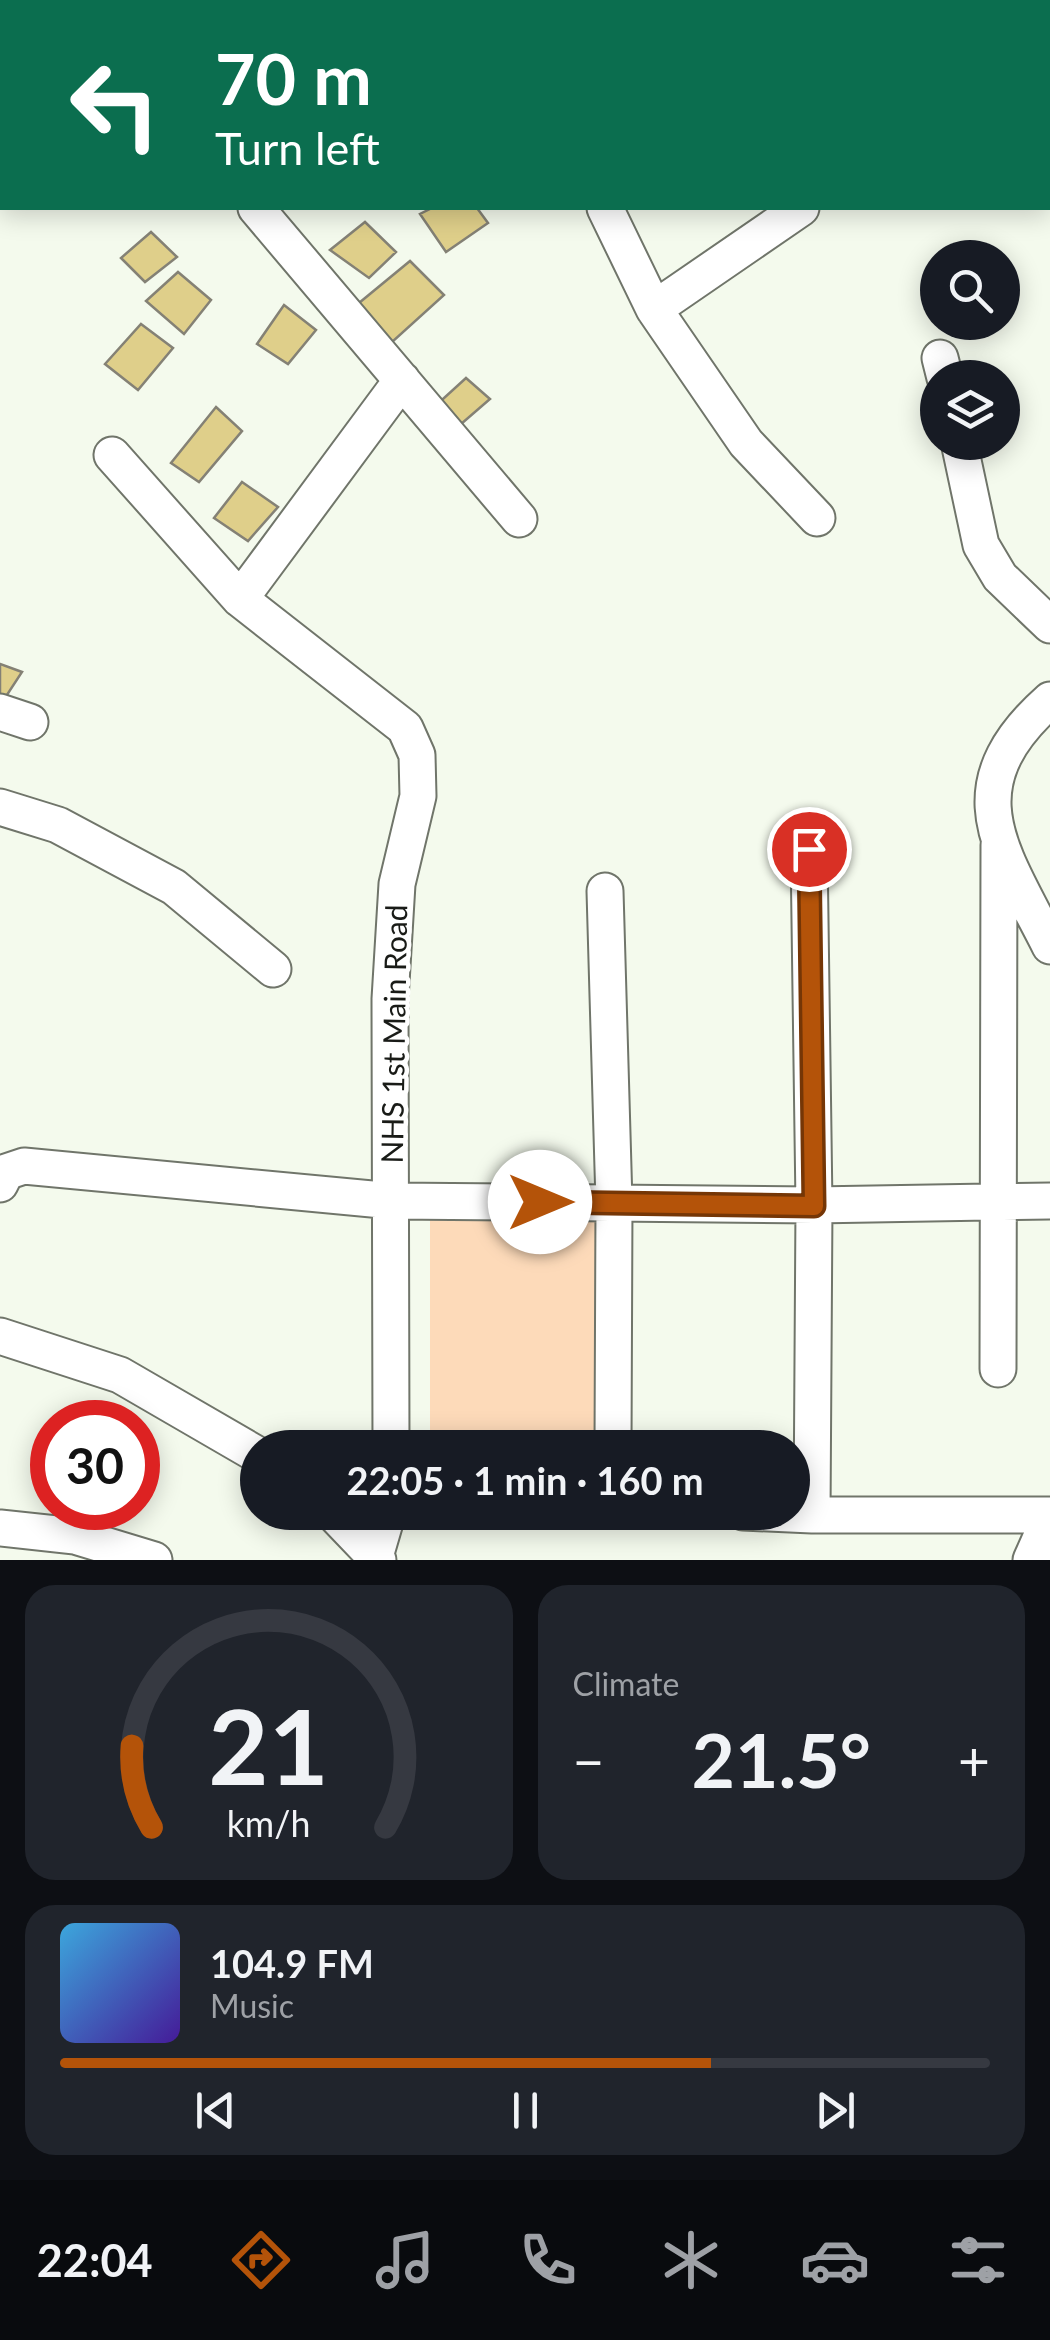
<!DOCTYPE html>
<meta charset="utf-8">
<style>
:root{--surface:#171b24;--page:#20242c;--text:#f1f3f6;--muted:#9ea1a6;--line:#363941;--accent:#b45309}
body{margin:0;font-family:Lato,sans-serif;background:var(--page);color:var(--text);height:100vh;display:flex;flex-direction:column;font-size:38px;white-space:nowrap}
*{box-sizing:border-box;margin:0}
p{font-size:32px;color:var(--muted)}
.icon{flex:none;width:55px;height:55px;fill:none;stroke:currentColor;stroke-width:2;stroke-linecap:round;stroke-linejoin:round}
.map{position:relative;height:1560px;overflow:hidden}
.details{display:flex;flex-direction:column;gap:25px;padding:25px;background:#0d0f14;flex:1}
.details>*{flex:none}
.banner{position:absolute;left:0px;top:0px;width:1050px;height:210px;box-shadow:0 5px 25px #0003;background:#0b6e4f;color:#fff;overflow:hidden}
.fabs{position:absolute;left:920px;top:240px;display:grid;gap:20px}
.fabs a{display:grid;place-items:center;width:100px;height:100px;border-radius:50%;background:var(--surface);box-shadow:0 5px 25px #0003;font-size:50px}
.speed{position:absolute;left:30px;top:1400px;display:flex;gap:20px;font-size:50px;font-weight:700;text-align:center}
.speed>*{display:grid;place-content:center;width:130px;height:130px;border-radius:50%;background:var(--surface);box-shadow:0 5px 25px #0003;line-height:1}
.speed .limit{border:15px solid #d22;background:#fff;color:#111}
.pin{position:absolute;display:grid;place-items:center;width:85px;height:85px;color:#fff;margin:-42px;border:5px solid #fff;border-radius:50%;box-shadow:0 2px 10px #0007}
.me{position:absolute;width:110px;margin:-55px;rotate:90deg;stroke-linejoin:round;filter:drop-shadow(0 0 8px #0008)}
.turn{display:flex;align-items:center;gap:35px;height:210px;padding:0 50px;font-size:45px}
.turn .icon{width:130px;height:130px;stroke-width:2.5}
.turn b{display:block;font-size:70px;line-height:85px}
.big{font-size:75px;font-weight:700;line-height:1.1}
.details .widget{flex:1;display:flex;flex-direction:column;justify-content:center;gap:15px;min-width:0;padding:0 35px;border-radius:30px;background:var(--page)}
.details .dial{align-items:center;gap:0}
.dial svg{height:260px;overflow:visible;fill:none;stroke:var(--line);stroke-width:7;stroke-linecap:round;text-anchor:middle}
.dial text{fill:var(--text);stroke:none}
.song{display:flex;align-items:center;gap:30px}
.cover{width:120px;height:120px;border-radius:15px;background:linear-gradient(135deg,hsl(200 70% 55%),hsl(260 70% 35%))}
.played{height:10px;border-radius:5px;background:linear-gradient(90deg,var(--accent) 70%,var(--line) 70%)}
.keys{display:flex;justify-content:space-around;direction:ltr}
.heat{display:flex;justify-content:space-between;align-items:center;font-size:55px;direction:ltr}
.details .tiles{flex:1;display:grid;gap:25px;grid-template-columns:1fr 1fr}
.widget:last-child{grid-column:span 2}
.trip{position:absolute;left:240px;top:1430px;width:570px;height:100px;border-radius:50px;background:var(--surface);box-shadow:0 5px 25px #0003;font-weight:700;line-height:100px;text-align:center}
.menu{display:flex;height:160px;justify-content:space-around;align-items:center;background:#090b0e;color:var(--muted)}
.menu .icon{width:70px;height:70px}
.menu .selected{color:var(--accent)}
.menu b{font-size:45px;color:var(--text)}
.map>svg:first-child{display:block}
</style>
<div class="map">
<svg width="1050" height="1560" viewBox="0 0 1050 1560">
<rect width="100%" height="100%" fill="#f4faed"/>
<path fill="#fddab9" d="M430,1208L597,1211L599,1447H430Z"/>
<path fill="#dfcf8a" stroke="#848175" stroke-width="2.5" d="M432,208H477L488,223L446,252L420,214Z
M365,222L396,252L369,278L330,250Z
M151,232L177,257L145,282L121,258Z
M410,261L444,295L391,343L359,303Z
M178,272L211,300L184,334L146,301Z
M284,305L316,330L288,364L257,344Z
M141,324L173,348L138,390L105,364Z
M466,378L490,399L453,431L433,408Z
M216,407L242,431L199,482L171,463Z
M242,482L278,507L248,541L214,518Z
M0,664L22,672L1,704L0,703Z"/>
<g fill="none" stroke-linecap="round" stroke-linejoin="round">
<defs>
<path id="minor" d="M452,0L454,2
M626,0L627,2
M884,0L885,2
M948,2L949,0
M1048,105L1050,98
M1048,183L1050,185
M256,208L519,519
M605,208L654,309
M801,208L654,309L746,443L817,518
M940,358L945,378
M959,442L981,545L1000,577L1050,625
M112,455L240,599L405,728L417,755L418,796L397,884L390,999L391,1448
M240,599L402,380
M1050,700C951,788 1001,849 1050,946
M0,712L30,722
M0,807L58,825L174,887L273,969
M605,891L614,1203L613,1448
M0,1184L6,1172L24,1166L393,1201L814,1205L1050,1201
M0,1336L120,1375L258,1455
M998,1369L999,845
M332,1512L378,1560
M743,1512L812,1515L814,1205L809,849
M812,1515H1050
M0,1528L75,1536L154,1560
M374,1560L388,1512
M1031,1560L1050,1517"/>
</defs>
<use href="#minor" stroke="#70756a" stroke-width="39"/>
<use href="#minor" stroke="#fff" stroke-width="35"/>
</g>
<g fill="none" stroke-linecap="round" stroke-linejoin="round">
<defs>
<path id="route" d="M540,1202L814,1206L809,849"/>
</defs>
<use href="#route" stroke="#753606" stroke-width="25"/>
<use href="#route" stroke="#b45309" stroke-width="18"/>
</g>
<g text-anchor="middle" stroke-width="9" stroke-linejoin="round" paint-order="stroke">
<g font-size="30" fill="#191b17" stroke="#fff">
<text transform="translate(395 1034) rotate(-89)" y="10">NHS 1st Main Road</text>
</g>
</g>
</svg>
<div class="fabs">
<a><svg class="icon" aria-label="search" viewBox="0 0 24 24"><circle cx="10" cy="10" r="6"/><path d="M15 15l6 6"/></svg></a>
<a><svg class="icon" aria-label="layers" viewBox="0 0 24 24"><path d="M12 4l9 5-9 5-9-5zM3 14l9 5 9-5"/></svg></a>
</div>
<div class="speed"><div class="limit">30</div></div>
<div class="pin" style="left:809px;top:849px;background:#d93025"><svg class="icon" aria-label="arrive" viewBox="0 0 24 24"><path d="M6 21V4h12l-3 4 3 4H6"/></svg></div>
<svg class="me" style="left:540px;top:1202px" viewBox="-20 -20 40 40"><circle r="19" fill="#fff"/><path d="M0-13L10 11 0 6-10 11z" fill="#b45309"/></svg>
<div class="trip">22:05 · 1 min · 160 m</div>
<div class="banner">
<div class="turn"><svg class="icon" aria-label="left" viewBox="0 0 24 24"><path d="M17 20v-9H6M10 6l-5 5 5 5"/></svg><div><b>70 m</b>Turn left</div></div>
</div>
</div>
<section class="details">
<div class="tiles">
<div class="widget dial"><svg viewBox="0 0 100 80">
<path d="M14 69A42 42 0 1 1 86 69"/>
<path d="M14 69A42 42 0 0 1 8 44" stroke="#b45309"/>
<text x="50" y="56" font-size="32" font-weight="700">21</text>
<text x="50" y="72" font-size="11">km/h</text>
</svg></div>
<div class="widget"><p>Climate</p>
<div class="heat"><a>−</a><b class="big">21.5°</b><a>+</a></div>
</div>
<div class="widget">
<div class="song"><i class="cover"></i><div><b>104.9 FM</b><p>Music</p></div></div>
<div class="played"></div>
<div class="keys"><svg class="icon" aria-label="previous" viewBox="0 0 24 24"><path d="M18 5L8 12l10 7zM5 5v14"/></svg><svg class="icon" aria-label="pause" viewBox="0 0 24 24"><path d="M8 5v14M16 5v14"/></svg><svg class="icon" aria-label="next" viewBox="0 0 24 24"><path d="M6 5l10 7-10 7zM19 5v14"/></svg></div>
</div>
</div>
</section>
<nav class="menu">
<b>22:04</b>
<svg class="icon selected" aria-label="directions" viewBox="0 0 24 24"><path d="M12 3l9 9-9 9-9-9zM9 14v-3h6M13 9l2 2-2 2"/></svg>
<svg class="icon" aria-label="music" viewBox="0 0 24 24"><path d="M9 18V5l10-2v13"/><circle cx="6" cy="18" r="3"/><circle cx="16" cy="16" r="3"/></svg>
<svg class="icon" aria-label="phone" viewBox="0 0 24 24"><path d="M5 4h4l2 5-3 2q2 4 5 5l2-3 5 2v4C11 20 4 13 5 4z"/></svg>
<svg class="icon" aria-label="climate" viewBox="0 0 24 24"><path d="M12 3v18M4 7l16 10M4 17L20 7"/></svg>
<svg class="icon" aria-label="car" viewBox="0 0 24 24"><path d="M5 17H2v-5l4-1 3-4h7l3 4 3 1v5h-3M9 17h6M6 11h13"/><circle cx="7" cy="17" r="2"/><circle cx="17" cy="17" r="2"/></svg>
<svg class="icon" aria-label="filters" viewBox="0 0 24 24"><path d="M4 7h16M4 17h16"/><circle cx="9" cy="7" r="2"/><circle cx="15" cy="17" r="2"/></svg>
</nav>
